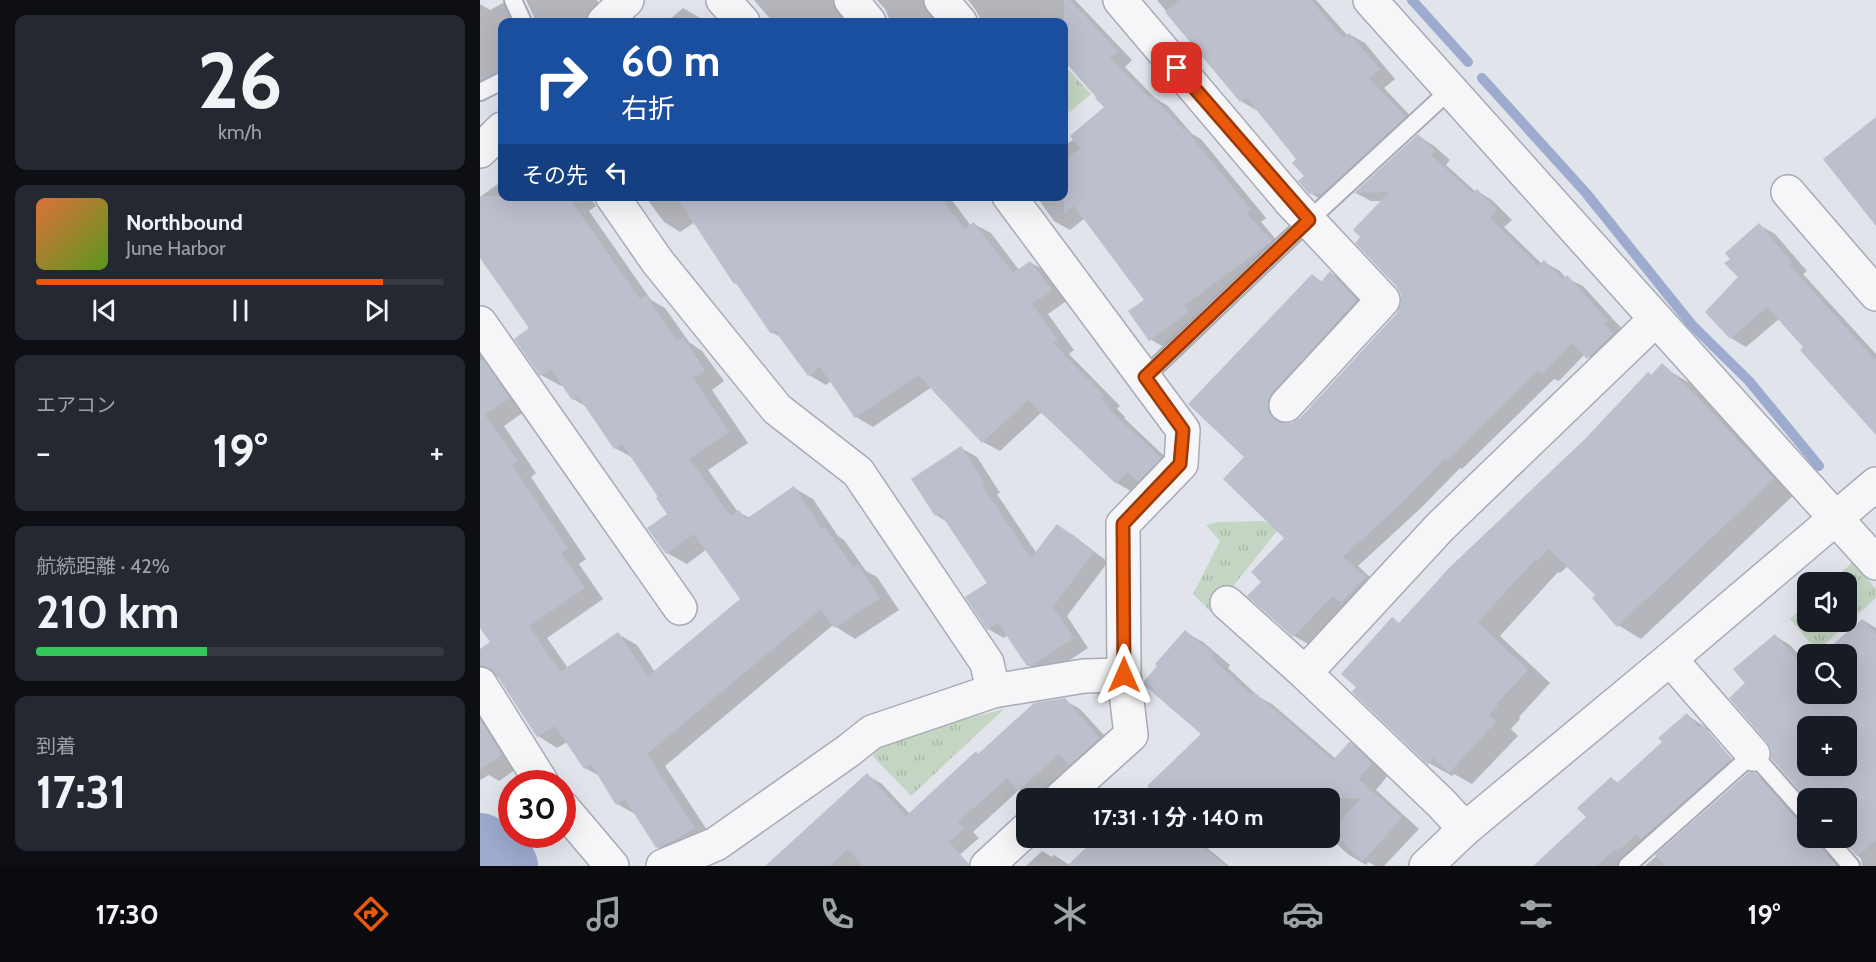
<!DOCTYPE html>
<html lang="ja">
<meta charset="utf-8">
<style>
:root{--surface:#171b24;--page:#242831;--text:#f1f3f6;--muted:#9ea1a6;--line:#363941;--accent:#ea580c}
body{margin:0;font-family:Cabin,"Noto Sans JP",sans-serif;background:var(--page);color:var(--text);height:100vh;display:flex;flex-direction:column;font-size:22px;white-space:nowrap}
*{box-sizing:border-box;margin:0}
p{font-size:20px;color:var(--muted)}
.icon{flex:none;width:33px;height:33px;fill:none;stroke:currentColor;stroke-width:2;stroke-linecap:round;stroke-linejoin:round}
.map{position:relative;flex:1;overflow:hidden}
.side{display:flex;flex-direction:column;gap:15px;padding:15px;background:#0d0f14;width:480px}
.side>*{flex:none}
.banner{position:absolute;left:18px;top:18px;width:570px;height:183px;border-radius:12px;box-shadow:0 6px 24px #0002;background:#1a4fa0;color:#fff;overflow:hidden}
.tools{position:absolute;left:1317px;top:572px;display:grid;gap:12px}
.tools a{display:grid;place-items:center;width:60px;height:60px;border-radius:12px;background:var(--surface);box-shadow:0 6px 24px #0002;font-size:30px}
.speed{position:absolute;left:18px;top:770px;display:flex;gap:12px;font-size:30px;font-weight:700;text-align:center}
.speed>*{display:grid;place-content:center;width:78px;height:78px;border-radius:50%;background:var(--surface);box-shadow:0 6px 24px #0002;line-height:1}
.speed .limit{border:9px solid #d22;background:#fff;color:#111}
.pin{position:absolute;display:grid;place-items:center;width:51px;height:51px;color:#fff;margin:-26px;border-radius:12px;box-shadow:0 3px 9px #0006}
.me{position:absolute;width:66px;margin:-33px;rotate:0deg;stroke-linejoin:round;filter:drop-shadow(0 0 4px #0008)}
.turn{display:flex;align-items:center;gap:21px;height:126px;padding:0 24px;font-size:27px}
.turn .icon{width:78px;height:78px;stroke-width:2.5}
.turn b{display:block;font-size:42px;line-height:51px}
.then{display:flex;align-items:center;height:57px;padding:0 24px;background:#0003;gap:12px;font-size:22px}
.big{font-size:45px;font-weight:700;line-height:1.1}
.side .tile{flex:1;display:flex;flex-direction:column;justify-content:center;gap:9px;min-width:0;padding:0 21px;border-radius:12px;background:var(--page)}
.side .dial{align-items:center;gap:0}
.dial b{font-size:78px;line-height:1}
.song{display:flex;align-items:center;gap:18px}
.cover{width:72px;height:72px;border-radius:9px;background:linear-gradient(135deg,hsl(20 70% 55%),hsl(90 70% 35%))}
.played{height:6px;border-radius:3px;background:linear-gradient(90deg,var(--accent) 85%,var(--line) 85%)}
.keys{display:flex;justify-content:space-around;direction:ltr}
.heat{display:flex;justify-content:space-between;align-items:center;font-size:33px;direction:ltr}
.charge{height:9px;border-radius:4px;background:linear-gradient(90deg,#34c759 42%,var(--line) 0)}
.trip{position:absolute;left:536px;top:788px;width:324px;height:60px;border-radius:12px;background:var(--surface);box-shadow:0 6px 24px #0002;font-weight:700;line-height:60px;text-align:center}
.tab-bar{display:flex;height:96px;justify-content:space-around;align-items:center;background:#090b0e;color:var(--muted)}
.tab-bar .icon{width:42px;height:42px}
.tab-bar .selected{color:var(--accent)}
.tab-bar b{font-size:27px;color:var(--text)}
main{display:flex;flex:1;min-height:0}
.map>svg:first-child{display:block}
</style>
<main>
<section class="side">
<div class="tile dial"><b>26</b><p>km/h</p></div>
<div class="tile">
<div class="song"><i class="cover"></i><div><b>Northbound</b><p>June Harbor</p></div></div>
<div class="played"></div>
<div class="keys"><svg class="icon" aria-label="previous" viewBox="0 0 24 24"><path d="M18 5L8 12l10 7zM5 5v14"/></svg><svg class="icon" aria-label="pause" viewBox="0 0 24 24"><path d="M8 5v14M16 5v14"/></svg><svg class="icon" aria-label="next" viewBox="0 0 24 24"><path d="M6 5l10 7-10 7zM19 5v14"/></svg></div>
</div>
<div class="tile"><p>エアコン</p>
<div class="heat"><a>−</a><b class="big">19°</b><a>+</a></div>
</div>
<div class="tile"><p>航続距離 · 42%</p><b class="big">210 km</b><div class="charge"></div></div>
<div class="tile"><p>到着</p><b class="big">17:31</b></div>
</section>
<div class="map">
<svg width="1396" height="866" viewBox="0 0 1396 866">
<defs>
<pattern id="park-tufts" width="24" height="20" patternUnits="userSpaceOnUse" patternTransform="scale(1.5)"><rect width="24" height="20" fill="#c4d6c3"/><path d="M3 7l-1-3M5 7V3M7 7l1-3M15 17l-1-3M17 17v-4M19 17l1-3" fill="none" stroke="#a8b8a9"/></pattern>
</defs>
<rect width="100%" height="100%" fill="#e2e4ec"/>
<path fill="url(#park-tufts)" d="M584,65L611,94L584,117Z
M783,521L801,526L732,613L713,594L740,541L726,525L739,522Z
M1373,562L1396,589V598L1337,651L1310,619L1327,603L1328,621H1366V582H1350Z
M524,709L431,796L393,756L399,747L458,726Z"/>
<path fill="#0003" fill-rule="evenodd" d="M46,0H117L126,19L124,22H22V77L0,88V4L10,10L23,3L54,22V17Z
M274,0H370L372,22H293Z
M397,0H460L462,22H409V18L405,9Z
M488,0H595L652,60L645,67L675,98L688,106L712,134L721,139L786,218L781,222L806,251L685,348L670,339L666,300L605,218L590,230L574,221L556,196H584V146L594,139L626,108L585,60L584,62V22H500V18L495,9Z
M677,0H836L868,36L869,34L885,43L915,79L904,88L940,126L846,202L830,193L826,176L818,159L778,109L776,110L761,101Z
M203,8L220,18L225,22H187Z
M938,136L953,145L970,160L966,165L996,192L997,191L1012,200L1032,220L1024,227L1062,264L1064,262L1080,271L1086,278L1103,286L1143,330L1124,367L1105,354L1079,381L1074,379L982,469L980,468L942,507L878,566L900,586L830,645L814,636L770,596L783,582L806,538L766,457L832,276L843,282L851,273L866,282L892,310L803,411L804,421L806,425L811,424L821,419L918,314L922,305L923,296L903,201H891L876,193Z
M22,181V196H109L116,206L109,211L171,300L185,308L209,342L222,351L244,381L232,390L268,443L228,470L258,512L270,518L314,488L333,499L358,536L364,540L386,571L397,577L419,610L375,639L353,625L185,766L233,839L197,859L178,847L157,815L137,804L120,776L105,768L87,742L77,748L58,736L19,676L9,679L41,766L19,781L9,775L0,780V657L12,643L0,626V347L48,409L24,426L56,473L51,477L106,559L99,564L123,599L67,638L88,668L138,634L157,645L175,672L262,599L227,549L207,564L187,553L189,514L153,458L135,448L107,407L93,399L83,384L81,386L61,375L51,329L0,256V197Z
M165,196H469L491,226L494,224L511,233L539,270L550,262L567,272L588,300L568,314L594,350L589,354L640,406L637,409L645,417L644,418L697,468L654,493L637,483L562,412L520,451L503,442L452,387L393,427L376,417L351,381L346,385L329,375L303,339L292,332L260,286L255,283L215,222L200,232L184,222Z
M1279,225L1295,234L1327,271L1323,274L1396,354V430L1391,427L1326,348L1299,319L1266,347L1251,338L1260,277Z
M1188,370L1211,384L1238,409L1316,493L1161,639L1138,625L1117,595L1088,566L1080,573L1078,572L1020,636L1070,683L1039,717L1040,719L1031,729L1038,736L992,784L974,774L972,776L949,763L912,619L920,624L1172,376Z
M481,448L497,457L520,493L517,494L557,554L578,526L593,535L628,562L587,616L608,648L569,674H564L548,665L528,635L524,638L508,629L509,583L467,522L456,515Z
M1383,620L1396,628V866H1382L1381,859L1361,837H1366V798H1328L1293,749L1267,683L1295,636L1310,645L1328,664V693H1366V654H1344ZM1328,726H1366V765H1328Z
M705,632L723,642L750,665L748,668L779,697L792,704L856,759L870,743L887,753L909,774L896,790L939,829L904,866H895L888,862L886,865L869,855L849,837V798H658L723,734Z
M584,700L600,709L635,747L606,773L592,765L556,798L539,790L493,832L499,838L467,866H288L387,775L402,784L430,814L499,755Z
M1207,715L1237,735L1267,768L1156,866H1055L1108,817L1131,779L1139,783L1184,742ZM1224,729L1231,732L1258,763L1256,765Z
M1269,773L1275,774L1291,783L1328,824V837H1356L1364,866H1165Z
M619,837H724L719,841L749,866H625Z
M562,851L572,857L574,855L591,866H546Z"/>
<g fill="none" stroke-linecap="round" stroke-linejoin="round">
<path stroke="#9cabce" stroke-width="10" d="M932,0L988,62
M1002,78L1106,193L1212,325L1269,381L1339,466"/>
<path stroke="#9cabce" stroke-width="66" d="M0,846L25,866"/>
</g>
<path fill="#bcbfcc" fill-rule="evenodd" d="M584,0H590L638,51L630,58L669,97L672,95L703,130L705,128L739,171L771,209L767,213L792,241L704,306L709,312L669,341L648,311L664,300L594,206L584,214V161L600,148L590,136L624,107L615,98L616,97L584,61Z
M700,0H831L863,38L869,33L900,69L889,78L926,117L842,194H829L818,181L824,176L812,163L816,159L766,97L760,102L685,12Z
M1396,117V226L1343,159Z
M938,134L956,151L951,155L993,193L997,189L1017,210L1010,218L1058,266L1064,260L1083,279L1087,275L1128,320L1124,324L1133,334L1107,359L1092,343L1062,374L1059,370L966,461L964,459L927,498L863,557L886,577L861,603L853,596L813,637L767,596L781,582L771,572L804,538L743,479L764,457L708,404L832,274L841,282L850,271L877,300L792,393L788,401V411L794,419L801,423H811L820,418L917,313L921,304V295L917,287L875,243L880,237L873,230L909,192L874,193Z
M0,196H88L160,299L166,295L197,341L203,337L225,370L213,378L249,432L209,459L251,516L259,510L266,519L314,486L342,529L345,527L373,567L378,564L400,598L354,628L341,609L167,754L215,828L193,841L176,848L145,799L136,805L111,764L104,769L75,726L57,737L16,674L9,668L0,665V649L10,642L0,628V361L3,359L30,398L5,415L38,461L32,465L88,548L81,553L105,588L49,626L80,672L138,632L168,676L260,599L214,534L186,554L167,528L187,514L176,498L178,497L142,444L134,449L98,396L92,400L71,369L60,376L34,339L49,328L0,258Z
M196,196H460L484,229L494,222L533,273L550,261L572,290L552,304L578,340L573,343L624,395L621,399L629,407L628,408L681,458L658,482L647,472L636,484L548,400L502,443L438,375L375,418L340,367L328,376L295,331L291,334L256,283L254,284Z
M1279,223L1312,262L1309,264L1396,361V435L1320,350L1323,347L1287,307L1250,339L1225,312L1258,277L1244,263L1250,259L1245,253Z
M1182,363L1215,394L1294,479L1137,627L1112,598L1115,595L1069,549L1057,561L1055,560L998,622L1048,670L1017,703L1018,705L1009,715L1016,722L969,773L953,758L948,765L872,692L876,687L861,674L912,617L919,623L970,567L1105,439L1168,372L1171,375Z
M481,446L505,483L502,485L551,558L577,524L614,552L573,607L594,638L553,665L547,666L518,623L507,630L485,597L507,583L460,513L455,516L431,479Z
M1382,619L1396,634V840L1377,856L1360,837H1366V798H1328V800L1291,758V750L1287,742L1249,698L1265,683L1253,669L1295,634L1325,669L1328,667V693H1366V654H1342ZM1328,726H1366V765H1328Z
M705,630L734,654L731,658L772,695L774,692L853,760L870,741L892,763L879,779L922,818L883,861L855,835L858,832L854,828L881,798H668L674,793L667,786L721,734L664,685V681L677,666L675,664Z
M585,698L620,738L589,765L579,754L538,791L527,778L478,822L484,829L469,842L489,864V866H383L368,849L350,866H285L387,773L426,816L496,751L498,754L554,703Z
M1207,713L1218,727L1222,724L1252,759L1161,839L1157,834L1137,852L1135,849L1117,866H1053L1106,817L1097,808L1131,777L1137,783L1182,742L1178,738Z
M0,719L22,755L0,770Z
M1269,772H1275L1320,823L1328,826V837H1336L1338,844L1357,866H1185L1175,855Z
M617,837H711L746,866H587Z"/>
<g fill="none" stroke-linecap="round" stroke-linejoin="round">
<defs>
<path id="service" d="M33,0L43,22
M0,92L22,81
M665,377L829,220L971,89
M1346,837L1371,866
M1147,866L1273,754L1328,816"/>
<path id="minor" d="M243,0L263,22
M371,0L389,22
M461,0L480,22
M640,0L812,203L903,300L806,405
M890,0L1176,319
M124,22L147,0
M0,151L22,129
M1308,192L1396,294
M132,196L177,261L297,409L378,472L507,663L513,691
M529,196L703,430L701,464L643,524L644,675
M0,323L200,608
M747,603L825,673
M1190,659L1273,754
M0,684L62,783
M82,807L132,866
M985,829L961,803L825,673L960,527L1176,319L1396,563
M183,866L236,844L368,751L392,732L513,691L604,676L644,675L651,735L581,798
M507,866L546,830"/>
<path id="tertiary" d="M946,866L985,829L1190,659L1396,484"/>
</defs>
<use href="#service" stroke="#a7aab7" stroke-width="20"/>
<use href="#minor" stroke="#a7aab7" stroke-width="36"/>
<use href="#tertiary" stroke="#a7aab7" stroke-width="36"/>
<use href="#service" stroke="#f6f6f9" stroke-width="16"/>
<use href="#minor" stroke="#f6f6f9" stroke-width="33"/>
<use href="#tertiary" stroke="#f6f6f9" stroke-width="33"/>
</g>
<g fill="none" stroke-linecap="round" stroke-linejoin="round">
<defs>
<path id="route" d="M644,675L643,524L700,464L703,430L665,377L829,220L697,68"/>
</defs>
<use href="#route" stroke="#983908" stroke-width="15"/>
<use href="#route" stroke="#ea580c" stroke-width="10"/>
</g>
</svg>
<div class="tools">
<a><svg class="icon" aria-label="sound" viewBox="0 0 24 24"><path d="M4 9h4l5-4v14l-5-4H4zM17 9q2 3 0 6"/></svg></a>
<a><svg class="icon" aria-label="search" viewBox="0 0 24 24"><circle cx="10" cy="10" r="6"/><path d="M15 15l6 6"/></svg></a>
<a>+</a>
<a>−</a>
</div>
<div class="speed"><div class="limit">30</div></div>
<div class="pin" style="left:697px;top:68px;background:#d93025"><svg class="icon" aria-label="arrive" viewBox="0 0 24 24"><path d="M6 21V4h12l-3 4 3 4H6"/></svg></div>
<svg class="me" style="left:644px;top:675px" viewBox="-20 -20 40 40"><path d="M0-17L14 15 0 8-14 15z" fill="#ea580c" stroke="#fff" stroke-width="4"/></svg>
<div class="trip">17:31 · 1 分 · 140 m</div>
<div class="banner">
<div class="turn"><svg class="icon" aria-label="right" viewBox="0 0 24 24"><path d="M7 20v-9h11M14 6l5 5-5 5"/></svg><div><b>60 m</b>右折</div></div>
<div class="then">その先<svg class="icon" aria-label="left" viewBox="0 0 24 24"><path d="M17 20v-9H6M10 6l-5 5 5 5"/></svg></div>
</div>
</div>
</main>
<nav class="tab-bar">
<b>17:30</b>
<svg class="icon selected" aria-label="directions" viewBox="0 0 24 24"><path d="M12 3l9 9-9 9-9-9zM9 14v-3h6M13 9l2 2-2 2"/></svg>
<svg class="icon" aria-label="music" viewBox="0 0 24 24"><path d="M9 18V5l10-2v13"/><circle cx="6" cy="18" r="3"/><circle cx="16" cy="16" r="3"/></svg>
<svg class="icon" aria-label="phone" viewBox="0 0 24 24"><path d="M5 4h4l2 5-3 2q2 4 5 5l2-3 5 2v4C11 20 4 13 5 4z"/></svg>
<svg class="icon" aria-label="climate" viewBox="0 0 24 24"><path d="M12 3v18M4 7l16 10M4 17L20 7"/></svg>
<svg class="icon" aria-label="car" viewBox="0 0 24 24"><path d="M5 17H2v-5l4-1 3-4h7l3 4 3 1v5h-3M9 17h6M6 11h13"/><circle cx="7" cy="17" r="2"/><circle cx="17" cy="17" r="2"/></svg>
<svg class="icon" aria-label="filters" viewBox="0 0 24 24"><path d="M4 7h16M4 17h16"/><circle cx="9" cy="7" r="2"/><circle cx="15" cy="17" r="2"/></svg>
<b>19°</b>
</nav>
